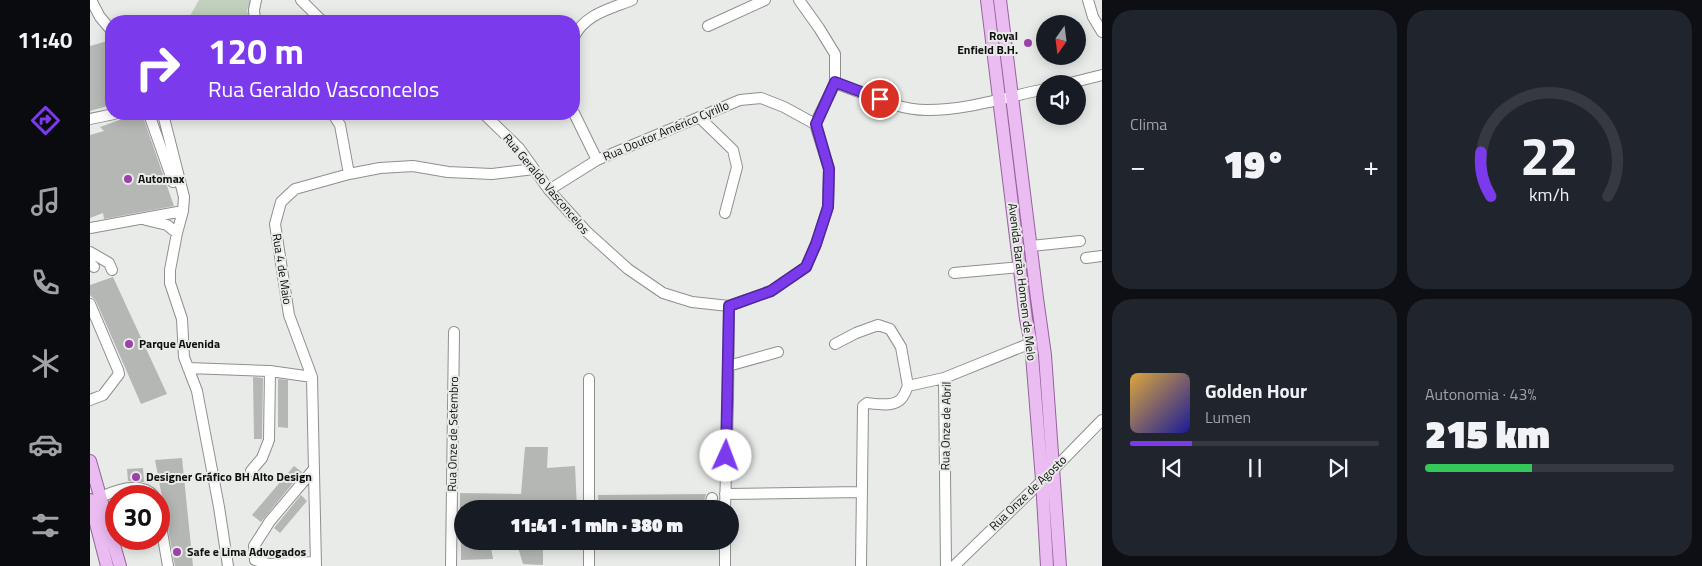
<!DOCTYPE html>
<html lang="pt">
<meta charset="utf-8">
<style>
:root{--surface:#171b24;--page:#20242c;--text:#f1f3f6;--muted:#9ea1a6;--line:#363941;--accent:#7c3aed}
body{margin:0;font-family:"Titillium Web",sans-serif;background:var(--page);color:var(--text);height:100vh;display:flex;flex-direction:column;font-size:19px;white-space:nowrap}
*{box-sizing:border-box;margin:0}
p{font-size:16px;color:var(--muted)}
.icon{flex:none;width:28px;height:28px;fill:none;stroke:currentColor;stroke-width:2;stroke-linecap:round;stroke-linejoin:round}
.map{position:relative;flex:1;overflow:hidden}
.panel{display:flex;flex-direction:column;gap:10px;padding:10px;background:#0d0f14;width:600px}
.panel>*{flex:none}
.hud{position:absolute;left:15px;top:15px;width:475px;height:105px;border-radius:20px;box-shadow:0 2px 12px #0003;background:#7c3aed;color:#fff;overflow:hidden}
.needle{width:32px;rotate:194deg}
.fabs{position:absolute;left:946px;top:15px;display:grid;gap:10px}
.fabs a{display:grid;place-items:center;width:50px;height:50px;border-radius:50%;background:var(--surface);box-shadow:0 2px 12px #0003;font-size:25px}
.speed{position:absolute;left:15px;top:485px;display:flex;gap:10px;font-size:25px;font-weight:700;text-align:center}
.speed>*{display:grid;place-content:center;width:65px;height:65px;border-radius:50%;background:var(--surface);box-shadow:0 2px 12px #0003;line-height:1}
.speed .limit{border:8px solid #d22;background:#fff;color:#111}
.pin{position:absolute;display:grid;place-items:center;width:42px;height:42px;color:#fff;margin:-21px;border:2px solid #fff;border-radius:50%;box-shadow:0 1px 5px #0007}
.me{position:absolute;width:55px;margin:-28px;rotate:2deg;stroke-linejoin:round;filter:drop-shadow(0 0 4px #0008)}
.turn{display:flex;align-items:center;gap:18px;height:105px;padding:0 20px;font-size:22px}
.turn .icon{width:65px;height:65px;stroke-width:2.5}
.turn b{display:block;font-size:35px;line-height:42px}
.big{font-size:38px;font-weight:800;line-height:1.1}
.panel .card{flex:1;display:flex;flex-direction:column;justify-content:center;gap:8px;min-width:0;padding:0 18px;border-radius:20px;background:var(--page)}
.panel .dial{align-items:center;gap:0}
.dial svg{height:130px;overflow:visible;fill:none;stroke:var(--line);stroke-width:7;stroke-linecap:round;text-anchor:middle}
.dial text{fill:var(--text);stroke:none}
.song{display:flex;align-items:center;gap:15px}
.cover{width:60px;height:60px;border-radius:8px;background:linear-gradient(135deg,hsl(40 70% 55%),hsl(240 70% 35%))}
.played{height:5px;border-radius:2px;background:linear-gradient(90deg,var(--accent) 25%,var(--line) 25%)}
.keys{display:flex;justify-content:space-around;direction:ltr}
.heat{display:flex;justify-content:space-between;align-items:center;font-size:28px;direction:ltr}
.charge{height:8px;border-radius:4px;background:linear-gradient(90deg,#34c759 43%,var(--line) 0)}
.panel .tiles{flex:1;display:grid;gap:10px;grid-template-columns:repeat(2,1fr)}
.trip{position:absolute;left:364px;top:500px;width:285px;height:50px;border-radius:25px;background:var(--surface);box-shadow:0 2px 12px #0003;font-weight:800;line-height:50px;text-align:center}
main{display:flex;flex:1;min-height:0}
.dock{display:flex;flex-direction:column;width:90px;justify-content:space-around;align-items:center;background:#090b0e;color:var(--muted)}
.dock .icon{width:35px;height:35px}
.dock .on{color:var(--accent)}
.dock b{font-size:22px;color:var(--text)}
.map>svg:first-child{display:block}
</style>
<main>
<nav class="dock">
<b>11:40</b>
<svg class="icon on" aria-label="directions" viewBox="0 0 24 24"><path d="M12 3l9 9-9 9-9-9zM9 14v-3h6M13 9l2 2-2 2"/></svg>
<svg class="icon" aria-label="music" viewBox="0 0 24 24"><path d="M9 18V5l10-2v13"/><circle cx="6" cy="18" r="3"/><circle cx="16" cy="16" r="3"/></svg>
<svg class="icon" aria-label="phone" viewBox="0 0 24 24"><path d="M5 4h4l2 5-3 2q2 4 5 5l2-3 5 2v4C11 20 4 13 5 4z"/></svg>
<svg class="icon" aria-label="climate" viewBox="0 0 24 24"><path d="M12 3v18M4 7l16 10M4 17L20 7"/></svg>
<svg class="icon" aria-label="car" viewBox="0 0 24 24"><path d="M5 17H2v-5l4-1 3-4h7l3 4 3 1v5h-3M9 17h6M6 11h13"/><circle cx="7" cy="17" r="2"/><circle cx="17" cy="17" r="2"/></svg>
<svg class="icon" aria-label="filters" viewBox="0 0 24 24"><path d="M4 7h16M4 17h16"/><circle cx="9" cy="7" r="2"/><circle cx="15" cy="17" r="2"/></svg>
</nav>
<div class="map">
<svg width="1012" height="566" viewBox="0 0 1012 566">
<rect width="100%" height="100%" fill="#e8ebe8"/>
<path fill="#c0d0bd" d="M109,0H162L157,10L160,21H97Z"/>
<path fill="#b4b7b4" d="M21,40V105L0,111V46Z
M46,114H52L84,206L14,219L13,213L0,218V135L14,131L10,127Z
M23,277L77,394L51,404L6,301L0,295V285Z
M163,377L173,378L172,439H164Z
M188,379L198,380V428L188,427Z
M435,447H458L457,468L485,466L487,509H370V493L431,494Z
M92,458L103,566H85L65,460Z
M204,466L212,472L171,522L162,515Z
M53,468L54,482L38,481L37,469Z
M616,494L612,509H509L508,495Z
M211,495L217,501L190,533L184,528Z
M371,541H400L403,559L371,560Z
M426,541H453V565L433,564Z"/>
<g fill="none" stroke-linecap="round" stroke-linejoin="round">
<defs>
<path id="minor" d="M1,0L10,17L21,30
M211,0L232,21
M998,0L1003,17L1012,32
M165,21L164,10L166,0
M618,26L675,0
M484,37C495,14 520,9 542,0
M745,83C774,93 806,110 837,110C877,110 917,97 955,89
M976,84L1012,75
M484,113L507,160
M59,114L83,182
M73,114L94,197L93,211L87,233L80,270V283L92,319L94,357L107,391L129,507L138,566
M243,114L250,125L259,174
M394,114L429,148L459,190L497,232L538,269L573,293L602,302L639,306L681,291L716,267L726,244L738,207L739,169L725,124L745,83V54L729,28L709,0
M609,117L643,150L647,167L635,213
M0,119L24,114
M459,190L507,160L650,100L671,98L694,107L725,124
M56,220L77,225L87,233
M0,228L93,211
M941,246L990,241
M0,252L19,263L22,270
M996,258L1012,256
M0,263L4,267
M864,273L930,267
M0,304L28,370L29,374L13,395L0,400
M745,344L766,333L788,325L800,329L811,347L818,386L854,378L941,343
M638,366L688,352
M98,368L180,371L222,377
M854,378L856,566
M499,379V509
M224,469L180,521L164,546L165,560L179,564L226,562
M161,471L172,458L179,440L180,371
M635,494L771,492
M11,497C26,490 51,481 64,496
M619,509L622,498
M635,509L638,400L639,306
M69,515L78,566
M499,541V566
M226,566L222,377L199,315L185,224L191,202L205,189L259,174L290,168L323,166L358,172L402,174L444,169
M361,566L364,332
M635,566V541
M771,566L773,406L777,403C786,404 802,407 810,400C814,397 816,390 818,386
M864,566L964,469L1012,420"/>
<path id="major" d="M897,0L936,319L941,343L952,480L957,566
M910,0L947,298L955,355L970,566
M0,461L30,566
M0,500L17,566"/>
</defs>
<use href="#minor" stroke="#8d908d" stroke-width="12"/>
<use href="#major" stroke="#95639c" stroke-width="14"/>
<use href="#minor" stroke="#fff" stroke-width="10"/>
<use href="#major" stroke="#ebbcf1" stroke-width="12"/>
</g>
<g fill="none" stroke-linecap="round" stroke-linejoin="round">
<defs>
<path id="route" d="M636,456L639,306L681,291L716,267L726,244L738,207L739,169L726,124L745,82L790,99"/>
</defs>
<use href="#route" stroke="#51269a" stroke-width="12"/>
<use href="#route" stroke="#7c3aed" stroke-width="9"/>
</g>
<g fill="#9d41ab" stroke="#e8ebe8" stroke-width="2">
<circle cx="938" cy="43" r="5"/>
<circle cx="38" cy="179" r="5"/>
<circle cx="39" cy="344" r="5"/>
<circle cx="46" cy="477" r="5"/>
<circle cx="87" cy="552" r="5"/>
</g>
<g text-anchor="middle" stroke-width="4" stroke-linejoin="round" paint-order="stroke">
<g font-size="12" font-weight="bold" fill="#0f100f" stroke="#e8ebe8" text-anchor="start">
<text x="928" y="40" text-anchor="end">Royal<tspan x="928" dy="14">Enfield B.H.</tspan></text>
<text x="48" y="183">Automax</text>
<text x="49" y="348">Parque Avenida</text>
<text x="56" y="481">Designer Gráfico BH Alto Design</text>
<text x="97" y="556">Safe e Lima Advogados</text>
</g>
<g font-size="12" fill="#0f100f" stroke="#e8ebe8">
<text transform="translate(576 131) rotate(-23)" y="4">Rua Doutor Américo Cyrillo</text>
<text transform="translate(456 184) rotate(50)" y="4">Rua Geraldo Vasconcelos</text>
<text transform="translate(192 269) rotate(81)" y="4">Rua 4 de Maio</text>
<text transform="translate(932 282) rotate(83)" y="4">Avenida Barão Homem de Melo</text>
<text transform="translate(856 426) rotate(-89)" y="4">Rua Onze de Abril</text>
<text transform="translate(363 434) rotate(-89)" y="4">Rua Onze de Setembro</text>
<text transform="translate(938 493) rotate(-44)" y="4">Rua Onze de Agosto</text>
</g>
</g>
</svg>
<div class="fabs">
<a><svg class="needle" viewBox="-14 -14 28 28"><path d="M0-13l5 13h-10z" fill="#e53935"/><path d="M0 13l5-13h-10z" fill="#9ea1a6"/></svg></a>
<a><svg class="icon" aria-label="sound" viewBox="0 0 24 24"><path d="M4 9h4l5-4v14l-5-4H4zM17 9q2 3 0 6"/></svg></a>
</div>
<div class="speed"><div class="limit">30</div></div>
<div class="pin" style="left:790px;top:99px;background:#d93025"><svg class="icon" aria-label="arrive" viewBox="0 0 24 24"><path d="M6 21V4h12l-3 4 3 4H6"/></svg></div>
<svg class="me" style="left:636px;top:456px" viewBox="-20 -20 40 40"><circle r="19" fill="#fff"/><path d="M0-13L10 11 0 6-10 11z" fill="#7c3aed"/></svg>
<div class="trip">11:41 · 1 min · 380 m</div>
<div class="hud">
<div class="turn"><svg class="icon" aria-label="right" viewBox="0 0 24 24"><path d="M7 20v-9h11M14 6l5 5-5 5"/></svg><div><b>120 m</b>Rua Geraldo Vasconcelos</div></div>
</div>
</div>
<section class="panel">
<div class="tiles">
<div class="card"><p>Clima</p>
<div class="heat"><a>−</a><b class="big">19°</b><a>+</a></div>
</div>
<div class="card dial"><svg viewBox="0 0 100 80">
<path d="M14 69A42 42 0 1 1 86 69"/>
<path d="M14 69A42 42 0 0 1 8 42" stroke="#7c3aed"/>
<text x="50" y="56" font-size="32" font-weight="700">22</text>
<text x="50" y="72" font-size="11">km/h</text>
</svg></div>
<div class="card">
<div class="song"><i class="cover"></i><div><b>Golden Hour</b><p>Lumen</p></div></div>
<div class="played"></div>
<div class="keys"><svg class="icon" aria-label="previous" viewBox="0 0 24 24"><path d="M18 5L8 12l10 7zM5 5v14"/></svg><svg class="icon" aria-label="pause" viewBox="0 0 24 24"><path d="M8 5v14M16 5v14"/></svg><svg class="icon" aria-label="next" viewBox="0 0 24 24"><path d="M6 5l10 7-10 7zM19 5v14"/></svg></div>
</div>
<div class="card"><p>Autonomia · 43%</p><b class="big">215 km</b><div class="charge"></div></div>
</div>
</section>
</main>
